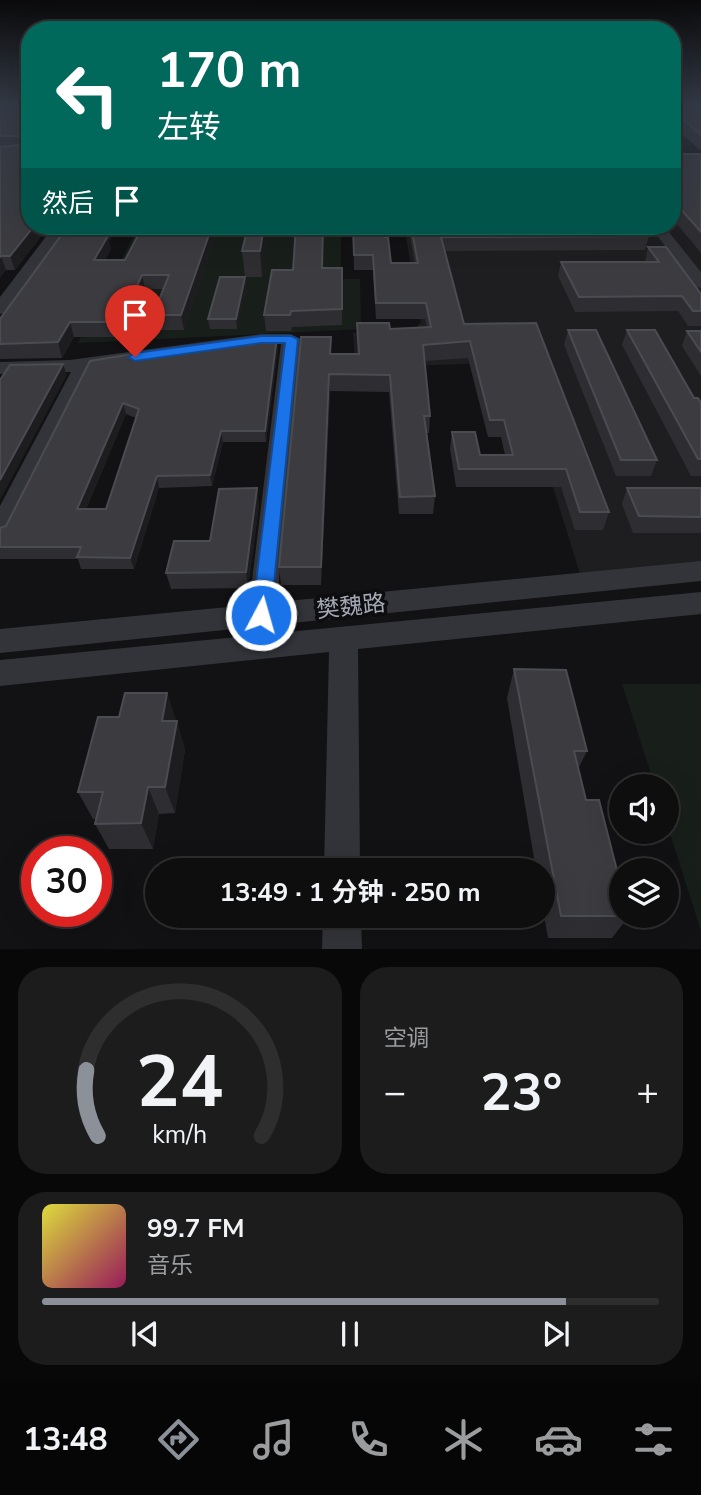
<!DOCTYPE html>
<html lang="zh">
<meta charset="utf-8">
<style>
:root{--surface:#0e0e0f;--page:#1c1c1d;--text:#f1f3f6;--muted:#9b9c9e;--line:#2e2e2f;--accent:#8c9099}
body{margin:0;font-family:"Nunito Sans","Noto Sans SC",sans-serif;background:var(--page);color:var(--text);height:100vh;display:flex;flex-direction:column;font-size:26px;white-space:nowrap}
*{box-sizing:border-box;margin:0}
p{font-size:23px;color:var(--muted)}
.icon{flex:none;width:38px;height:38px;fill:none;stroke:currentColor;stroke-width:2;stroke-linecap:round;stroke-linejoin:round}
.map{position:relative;height:949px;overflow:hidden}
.sheet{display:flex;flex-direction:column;gap:18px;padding:18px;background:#080808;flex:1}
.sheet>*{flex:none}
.hud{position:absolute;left:21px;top:21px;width:660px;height:214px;border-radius:28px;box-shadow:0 7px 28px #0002,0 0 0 2px var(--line);background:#00695c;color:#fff;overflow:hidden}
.controls{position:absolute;left:609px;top:774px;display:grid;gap:14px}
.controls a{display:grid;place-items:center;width:70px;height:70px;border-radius:50%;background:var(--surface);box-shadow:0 7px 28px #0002,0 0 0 2px var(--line);font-size:35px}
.speed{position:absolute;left:21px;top:836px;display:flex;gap:14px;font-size:35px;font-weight:700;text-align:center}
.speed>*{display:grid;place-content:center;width:91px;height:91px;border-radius:50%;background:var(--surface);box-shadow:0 7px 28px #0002,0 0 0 2px var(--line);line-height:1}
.speed .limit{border:10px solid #d22;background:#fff;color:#111}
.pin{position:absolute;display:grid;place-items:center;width:60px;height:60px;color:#fff;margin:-72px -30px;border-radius:50% 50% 50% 0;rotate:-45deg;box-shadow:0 0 7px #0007}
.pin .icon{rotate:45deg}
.me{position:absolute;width:77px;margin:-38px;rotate:6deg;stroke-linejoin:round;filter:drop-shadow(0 0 5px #0008)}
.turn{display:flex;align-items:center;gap:24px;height:147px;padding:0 21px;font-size:32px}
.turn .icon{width:91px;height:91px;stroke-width:2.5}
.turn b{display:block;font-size:49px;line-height:60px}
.then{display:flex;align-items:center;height:66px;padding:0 21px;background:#0003;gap:14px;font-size:26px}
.big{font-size:52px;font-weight:700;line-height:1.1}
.sheet .card{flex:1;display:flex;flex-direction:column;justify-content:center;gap:10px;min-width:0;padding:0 24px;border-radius:28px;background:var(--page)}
.sheet .dial{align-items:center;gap:0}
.dial svg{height:182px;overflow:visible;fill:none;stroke:var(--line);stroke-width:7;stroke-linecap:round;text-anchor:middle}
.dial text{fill:var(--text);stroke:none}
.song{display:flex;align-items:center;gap:21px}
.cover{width:84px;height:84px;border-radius:10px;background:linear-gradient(135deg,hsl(60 70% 55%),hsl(330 70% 35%))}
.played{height:7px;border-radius:4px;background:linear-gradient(90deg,var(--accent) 85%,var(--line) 85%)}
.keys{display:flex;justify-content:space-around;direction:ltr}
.heat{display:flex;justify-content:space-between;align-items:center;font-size:38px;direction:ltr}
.sheet .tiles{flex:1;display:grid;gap:18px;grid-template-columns:1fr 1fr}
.card:last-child{grid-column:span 2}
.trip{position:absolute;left:145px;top:858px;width:410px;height:70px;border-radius:35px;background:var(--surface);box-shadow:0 7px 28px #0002,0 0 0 2px var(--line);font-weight:700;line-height:70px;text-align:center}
.dock{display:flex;height:112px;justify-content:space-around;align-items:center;background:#060606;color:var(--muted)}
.dock .icon{width:49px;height:49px}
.dock .on{color:var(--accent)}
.dock b{font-size:32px;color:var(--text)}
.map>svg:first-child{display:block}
</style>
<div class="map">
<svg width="701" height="949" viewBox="0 0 701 949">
<rect width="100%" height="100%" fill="#121214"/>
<path fill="#1e1e21" d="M672,165H701V566L581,577L514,362L355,368L353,333L415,329L421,322L404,226H672Z"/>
<path fill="#181f1a" d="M139,226H341V279H360L361,329L78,343Z
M622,684H701V931L667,824V786H655Z"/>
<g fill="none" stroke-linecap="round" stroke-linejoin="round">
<path fill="#333439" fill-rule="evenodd" d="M54,226H68L6,313L0,314V297Z
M650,226H664L701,272V288L695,286Z
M261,334H291L300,339L277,602L701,561V581L0,653V629L249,605L281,344H261L91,369L12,530L9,536L0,539V506L71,372L0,374V362L70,360Z
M701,592V614L358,649L360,870H324L329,652L0,686V660Z
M323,915H361L362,949H322Z"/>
</g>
<path fill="#2e2e32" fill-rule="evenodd" d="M0,105H30V226H49L15,270H6L0,277Z
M672,105H701V151L672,125Z
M672,154H701V253L672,218Z
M143,226H219L184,330H156L153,315L163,289H145L125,337H74L62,358L0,359V319L109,242L111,249L105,260H125Z
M353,226H384L385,237L391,263H415L408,226H642L649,236L645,250L444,251L464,324L609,512L603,530H575L561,487H456L450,449L452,432L480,455H505L501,437H488L468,358L424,361L430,416L429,433H427L435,496L433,514H399L389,392L330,391L321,585H281L279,567L331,354H358L357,323L390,329L427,327L425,319H376L373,270H354Z
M267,239L262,277H245L242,251Z
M648,247L701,294V326H688L678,311L575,312L558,276L561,262H645Z
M323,268H342V325L292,327L291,331H266L264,315Z
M245,277L246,287L237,329H210L208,319Z
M568,330L657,460L651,476H616L564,345Z
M627,330L701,403V476H691L622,345Z
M687,331H701V376L682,346Z
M277,336L278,347L266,442H223L212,486L159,488L134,569H81L78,559H0V528L6,526L162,354L251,345ZM126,414L136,418L106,509H86Z
M627,488H701V533H633L622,504Z
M259,505L248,588L171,589L166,573Z
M514,669L587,751L578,769L586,800L629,916L612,938H548L542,904V870H536L507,698Z
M167,693L185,749L175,813L159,814L153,849H109L95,824L96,819H93L78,792Z"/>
<path fill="#1d1d20" d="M34,226H49L15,270L10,256Z
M108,226H119L109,242L111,249L97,274L94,260L102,236Z
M212,226H219L184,330L181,315Z
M264,226H270L262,277L260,251Z
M1,256L6,270L0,277V257Z
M142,275L145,289L125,337L121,322Z
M245,277L246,287L237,329L236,319Z
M70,322L74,337L62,358L58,342Z
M277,336L278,347L266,442L265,431Z
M63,364L67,375L0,500V480Z
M329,374L330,391L321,585V567Z
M123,403L126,414L81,520L77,509Z
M221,431L223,442L212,486L210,475Z
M157,476L159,488L134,569L130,558Z
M257,488L259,505L248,588L246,572Z
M167,693L176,721H162Z
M177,721L185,749L175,813L165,787Z
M148,787L159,814L153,849L141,823Z"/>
<path fill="#3b3b40" stroke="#4b4c52" stroke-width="2" fill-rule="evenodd" d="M0,105H30V226H34L10,256H1L0,257V147L29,144L27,136H0Z
M672,105H701V135L672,110Z
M672,154H701V232L672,199Z
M68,226H108L102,236H108L94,260H125L143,226H212L181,315H153L169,275H142L121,322H70L58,342L0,344V319Z
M248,226H264L260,251H242Z
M296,226H323L322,268H342V309L291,311L290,315H264L272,270H293Z
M353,226H384L385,237H388L391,263H418L411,226H642L649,236L441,237L464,324L536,323L609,512H580L566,469H459L452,432H475L480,455H513L504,420H490L470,341L423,345L430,416H424L435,496L400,497L390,375L329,374L321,567H279L301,337H331L330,354H359L357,323H389L390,329L431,327L426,303H376L373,255H354Z
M648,247H666L701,294V311H693L682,296L579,297L561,262H659Z
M220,277H245L236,319H208Z
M568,330H596L657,460H621Z
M627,330H655L694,398H698L701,403V459H698Z
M687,331H701V352Z
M277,336L265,431H221L210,475L157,476L130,558L77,557L81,547H0V528L6,526L90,361L133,354H162L163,350L207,347L208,344L251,345L252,339ZM123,403L139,409L106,509H77Z
M63,364L0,480V380L10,365Z
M257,488L246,572L166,573L174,541H210L219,489Z
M627,488H701V517L639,516Z
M514,669L566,670L587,751H574L586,800H599L621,886V915L629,916H561Z
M125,693H167L162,721H177L165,787H148L141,823L95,824L103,792H78L98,717H119Z"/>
<linearGradient id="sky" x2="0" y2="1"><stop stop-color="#0a0a0b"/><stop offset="0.44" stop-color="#333945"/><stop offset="1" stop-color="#333945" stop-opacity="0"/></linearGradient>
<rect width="701" height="238" fill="url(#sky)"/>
<path fill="#1a73e8" stroke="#114b97" stroke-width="2" d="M261,336H291L298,339L271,615L268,620H255L252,615L285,343H261L135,361L128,357L135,353Z"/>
<g text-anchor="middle" stroke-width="7" stroke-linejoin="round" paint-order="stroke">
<g font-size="23" fill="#a4a8b4" stroke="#0d0d0f">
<text transform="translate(351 606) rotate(-6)" y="8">樊魏路</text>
</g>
</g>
</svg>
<div class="controls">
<a><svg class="icon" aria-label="sound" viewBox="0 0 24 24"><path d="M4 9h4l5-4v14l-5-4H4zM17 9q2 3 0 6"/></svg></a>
<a><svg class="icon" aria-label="layers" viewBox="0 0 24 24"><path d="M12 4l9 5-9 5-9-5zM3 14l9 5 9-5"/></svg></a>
</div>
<div class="speed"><div class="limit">30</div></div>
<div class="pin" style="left:135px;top:357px;background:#d93025"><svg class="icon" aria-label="arrive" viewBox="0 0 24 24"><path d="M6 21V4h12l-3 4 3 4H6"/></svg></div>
<svg class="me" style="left:261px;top:615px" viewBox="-20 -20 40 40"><circle r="17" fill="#1a73e8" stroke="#fff" stroke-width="3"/><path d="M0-11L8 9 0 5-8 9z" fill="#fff"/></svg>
<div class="trip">13:49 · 1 分钟 · 250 m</div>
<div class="hud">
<div class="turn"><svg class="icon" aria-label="left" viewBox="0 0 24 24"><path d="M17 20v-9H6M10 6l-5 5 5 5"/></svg><div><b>170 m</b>左转</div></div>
<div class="then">然后<svg class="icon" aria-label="arrive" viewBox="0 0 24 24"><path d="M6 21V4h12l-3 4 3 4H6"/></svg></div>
</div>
</div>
<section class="sheet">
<div class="tiles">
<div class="card dial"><svg viewBox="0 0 100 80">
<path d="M14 69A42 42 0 1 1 86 69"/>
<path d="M14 69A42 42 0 0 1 9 40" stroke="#8c9099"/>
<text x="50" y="56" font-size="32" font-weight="700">24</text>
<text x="50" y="72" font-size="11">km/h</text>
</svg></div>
<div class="card"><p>空调</p>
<div class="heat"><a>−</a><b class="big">23°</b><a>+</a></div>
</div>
<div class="card">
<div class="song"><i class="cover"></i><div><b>99.7 FM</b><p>音乐</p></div></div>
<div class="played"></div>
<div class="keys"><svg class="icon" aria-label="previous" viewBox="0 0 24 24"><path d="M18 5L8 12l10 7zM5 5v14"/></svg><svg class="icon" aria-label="pause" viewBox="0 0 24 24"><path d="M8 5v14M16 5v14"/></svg><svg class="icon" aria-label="next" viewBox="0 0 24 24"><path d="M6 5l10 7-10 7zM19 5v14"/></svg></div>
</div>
</div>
</section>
<nav class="dock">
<b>13:48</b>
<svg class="icon on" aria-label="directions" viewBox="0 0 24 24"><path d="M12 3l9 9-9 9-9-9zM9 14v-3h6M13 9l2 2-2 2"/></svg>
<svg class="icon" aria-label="music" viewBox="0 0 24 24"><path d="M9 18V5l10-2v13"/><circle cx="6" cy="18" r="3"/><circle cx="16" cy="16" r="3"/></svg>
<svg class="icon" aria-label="phone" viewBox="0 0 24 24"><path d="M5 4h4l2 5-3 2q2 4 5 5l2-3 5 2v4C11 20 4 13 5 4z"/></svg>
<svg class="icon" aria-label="climate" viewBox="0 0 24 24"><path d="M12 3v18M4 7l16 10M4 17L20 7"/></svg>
<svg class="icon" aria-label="car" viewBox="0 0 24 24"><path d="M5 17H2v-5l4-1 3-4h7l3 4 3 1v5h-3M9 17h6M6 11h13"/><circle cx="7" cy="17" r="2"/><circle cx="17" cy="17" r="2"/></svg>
<svg class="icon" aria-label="filters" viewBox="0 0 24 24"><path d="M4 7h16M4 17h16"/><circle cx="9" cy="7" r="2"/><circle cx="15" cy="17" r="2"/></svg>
</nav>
